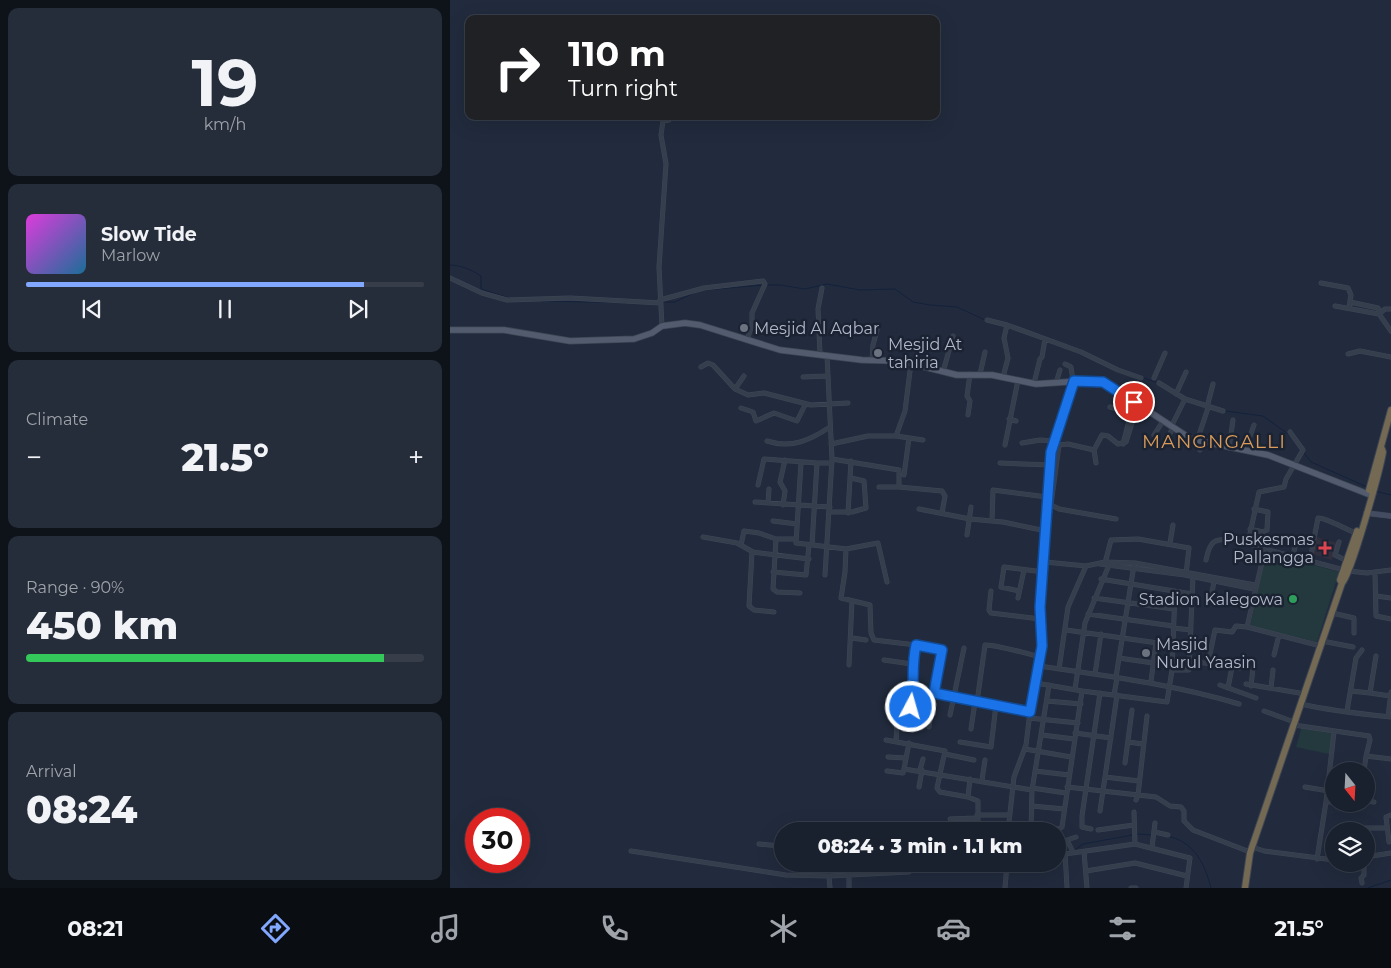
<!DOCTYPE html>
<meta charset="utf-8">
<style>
:root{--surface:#19202e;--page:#262d3a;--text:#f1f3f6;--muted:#9fa3aa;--line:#373e4a;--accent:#81a8fe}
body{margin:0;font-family:Montserrat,sans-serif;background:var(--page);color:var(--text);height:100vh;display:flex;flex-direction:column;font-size:19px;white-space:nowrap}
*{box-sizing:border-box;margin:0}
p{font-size:16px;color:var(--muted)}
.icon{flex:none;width:28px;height:28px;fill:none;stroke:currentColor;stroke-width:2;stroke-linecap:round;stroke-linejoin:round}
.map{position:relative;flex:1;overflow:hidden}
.side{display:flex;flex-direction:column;gap:8px;padding:8px;background:#0e1219;width:450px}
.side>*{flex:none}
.top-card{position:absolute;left:15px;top:15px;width:475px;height:105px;border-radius:10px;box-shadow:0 5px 20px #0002,0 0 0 1px var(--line);background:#202124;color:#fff;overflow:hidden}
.needle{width:32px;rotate:162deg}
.fabs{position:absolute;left:875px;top:762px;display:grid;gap:10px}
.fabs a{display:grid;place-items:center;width:50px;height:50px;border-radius:50%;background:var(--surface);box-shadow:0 5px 20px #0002,0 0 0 1px var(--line);font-size:25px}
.speed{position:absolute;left:15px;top:808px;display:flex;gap:10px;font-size:25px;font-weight:700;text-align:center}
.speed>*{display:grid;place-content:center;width:65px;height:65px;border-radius:50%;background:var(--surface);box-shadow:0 5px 20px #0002,0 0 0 1px var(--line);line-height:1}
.speed .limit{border:8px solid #d22;background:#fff;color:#111}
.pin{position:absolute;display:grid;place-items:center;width:42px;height:42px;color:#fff;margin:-21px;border:2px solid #fff;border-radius:50%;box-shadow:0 1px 5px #0007}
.me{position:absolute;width:55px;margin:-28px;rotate:6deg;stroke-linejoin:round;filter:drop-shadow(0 0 4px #0008)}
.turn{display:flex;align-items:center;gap:18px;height:105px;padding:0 20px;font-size:22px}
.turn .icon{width:65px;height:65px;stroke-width:2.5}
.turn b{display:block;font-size:35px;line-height:42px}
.big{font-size:38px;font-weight:800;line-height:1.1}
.side .widget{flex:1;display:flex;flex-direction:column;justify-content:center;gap:8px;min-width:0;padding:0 18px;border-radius:10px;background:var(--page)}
.side .dial{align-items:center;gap:0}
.dial b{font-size:65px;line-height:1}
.song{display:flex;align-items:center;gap:15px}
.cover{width:60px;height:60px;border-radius:8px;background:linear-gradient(135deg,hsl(300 70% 55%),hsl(200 70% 35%))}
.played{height:5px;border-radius:2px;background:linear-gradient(90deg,var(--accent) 85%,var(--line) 85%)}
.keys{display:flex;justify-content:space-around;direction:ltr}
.heat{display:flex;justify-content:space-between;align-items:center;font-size:28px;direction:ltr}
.charge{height:8px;border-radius:4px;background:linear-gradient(90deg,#34c759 90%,var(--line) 0)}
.trip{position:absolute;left:324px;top:822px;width:292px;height:50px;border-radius:25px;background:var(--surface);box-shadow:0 5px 20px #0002,0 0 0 1px var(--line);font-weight:800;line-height:50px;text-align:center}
.tabs{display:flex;height:80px;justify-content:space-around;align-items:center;background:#0a0d12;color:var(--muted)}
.tabs .icon{width:35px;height:35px}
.tabs .active{color:var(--accent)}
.tabs b{font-size:22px;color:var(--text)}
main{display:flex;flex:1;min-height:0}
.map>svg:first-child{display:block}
</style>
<main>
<section class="side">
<div class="widget dial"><b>19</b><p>km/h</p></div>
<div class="widget">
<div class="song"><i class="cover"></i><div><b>Slow Tide</b><p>Marlow</p></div></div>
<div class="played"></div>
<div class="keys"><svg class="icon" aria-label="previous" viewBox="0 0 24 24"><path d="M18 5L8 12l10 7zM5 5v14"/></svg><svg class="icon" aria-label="pause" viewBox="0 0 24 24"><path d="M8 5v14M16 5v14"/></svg><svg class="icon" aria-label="next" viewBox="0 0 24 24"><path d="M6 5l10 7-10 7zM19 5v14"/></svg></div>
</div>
<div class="widget"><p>Climate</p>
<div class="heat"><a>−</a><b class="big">21.5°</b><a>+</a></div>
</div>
<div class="widget"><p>Range · 90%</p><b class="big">450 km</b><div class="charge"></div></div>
<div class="widget"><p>Arrival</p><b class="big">08:24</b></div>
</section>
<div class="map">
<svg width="941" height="888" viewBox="0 0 941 888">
<rect width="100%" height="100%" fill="#212b3d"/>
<path fill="#312e3e" d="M867,537L887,543L882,560L862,554Z"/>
<path fill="#23393e" d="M816,552L889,572L867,642L800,626Z
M852,726L884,733L879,754L846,747Z"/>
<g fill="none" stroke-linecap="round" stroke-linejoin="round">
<path stroke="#14213c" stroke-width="1" d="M0,265C13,266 20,269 31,276V289L59,298
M317,285H330L355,289L377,284L410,290L445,289L463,302L480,305L507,307L535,320
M255,290L313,285
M92,301L183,303
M212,302H225L248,291
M576,334L594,341
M686,375L708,383
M741,403L751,406
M775,411L813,416L841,436
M854,453L861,462L917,487
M925,491L941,495
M705,835L714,836
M717,836C744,841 755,864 761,888
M624,851L633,844L688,834L701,835
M613,854L615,888
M918,888L941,880"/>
<defs>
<path id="street" d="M0,278L32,293L57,300L120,298L211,303
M871,283L898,288L901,295L899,308
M210,300L254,288L313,281L315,284L302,313V325L297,340
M900,302L928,308L930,313
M885,306L929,314L935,309H941
M929,314L941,331
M537,320L557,325
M212,326L209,267L216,164L211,135L213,121L219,120
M370,354L368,309L372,288
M898,354L910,351L941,357
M422,361L423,345L427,330
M251,367L258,363L263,365L285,389L298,395L314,393L361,405L398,403
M493,372L503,336
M530,374L535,352
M353,377L377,376
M553,377L558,358L554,338L557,325L631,352L668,370L691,378
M704,378L715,353
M584,383L590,359L592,357L595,339
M606,383L610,370
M709,383L735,399
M285,389L294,376
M726,394L736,372
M660,407L678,412L681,400
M757,407L763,384
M291,408L303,412L306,421L324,413L347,421L355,405
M518,415L520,401L517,396L520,374
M559,419L566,421
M721,427L735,399L773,411
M704,435L713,421
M446,436L473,440
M317,441C342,449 360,440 380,427
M747,441L758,408
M572,443L590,440L603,441
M381,444L418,436H446L455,411L461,363
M673,444L684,402
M714,444L723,428
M555,445L568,380
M779,448L783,420
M644,450L618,444L609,445L601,505L609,509L666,519
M750,450L754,443
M795,450L804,425
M382,459L449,470V487H429
M351,463L346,543L396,549L428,543L437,582
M550,463L600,465
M646,463L644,450L652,435L658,436L668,444L676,442L688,404
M454,475L459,438
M308,485L314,459L367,463
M449,487L492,491L495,496L492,513
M305,502L380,507
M318,503L319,489
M333,505L335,491L330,482L335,460
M469,509L520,519L553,522L596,531
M379,512H402L416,508L414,481L401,478
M398,513L401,461
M323,521L347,524
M542,521L543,490L597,497
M800,529L813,532L817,530L818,512L804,509
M517,535L521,507
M253,537L287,543L303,552
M345,539H326L323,589L327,592L350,593
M889,542L885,555L897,561
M720,543L723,525
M798,543L809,492L834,487L836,479L853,450L840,432
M291,545L294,531L309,533L326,539
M362,545L367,463H382
M396,549L395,572L391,598L420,605L421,633L424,640L466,645
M815,549L894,570
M843,556L847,538
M756,560C757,555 759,545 764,542C775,535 804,545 815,549L797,627L871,646
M860,560L868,518C877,518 895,529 906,533
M595,562L636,566L655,562L685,563L805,585
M655,563L661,540L688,539L739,548L736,574
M650,564L735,575L804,589
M898,571L917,573L941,570
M323,572L356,575L359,545
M925,573L926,616L941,619
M375,575L382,459L377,355
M651,579L742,594
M541,591L539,610L541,613L590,619
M569,591L551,587L554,567L594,572
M762,592L764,582
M926,596L941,598
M568,598L574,570
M644,598L724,609
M324,612L304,610L299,606L302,552L359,559
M882,613L904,618V633
M638,614L723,626
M723,628L741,630
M616,630L722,645
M402,638L416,640
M872,641L903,647
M824,655L829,635
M669,658L703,663
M434,660L462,664
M740,661L790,668
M758,663L765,630L782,632L786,626L797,627
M399,665L402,601
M589,666C658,676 722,684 789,704
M609,669L618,607L636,566
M722,670H739L743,576
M645,674L651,634
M666,677L684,565
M701,681L706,643
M796,684L855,694
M455,685H463
M770,685L806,698
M801,686L803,668
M778,688L782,667
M821,688L823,670
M625,689L635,623L659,565
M632,691L717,702L722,670L725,592
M901,691L920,693L926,656
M920,693L940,696
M664,695L667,678
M597,701L631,704
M527,702L535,645C544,644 578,654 591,657
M851,704C881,711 911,714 941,717
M436,706L461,707
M814,711L844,722
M897,711L906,658L912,650
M500,715L514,648
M460,716L464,690L462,664L466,645L491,650L484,693L580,712
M697,716L688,795L706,797L720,806L731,807L734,811V821L743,830L800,852
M938,717L941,692
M579,718L628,723
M844,725L919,736L920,740L916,756
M479,727L484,693
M521,729L525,702
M625,733L661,738
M592,735L624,739
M436,740L495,751L487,788L490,792L518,797L520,779
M446,741L447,725
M510,742L541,747L546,705
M678,742L693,744
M459,743L454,769L582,790
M575,749L621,757
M495,754L524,760
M438,757L455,758
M675,763L682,710
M470,770L473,759
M437,771L453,773L454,769
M585,771L619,775
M914,771L916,756L941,759
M655,777L689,781
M532,780L535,760
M469,787L472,770
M617,787L688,795L686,800
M855,787L879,791
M582,788L616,793
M518,797L528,801V831
M916,801L924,802
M876,802L884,732
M582,806L614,809
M650,811L667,695
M684,812L685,844
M527,815H559
M500,819L526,818
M581,826L609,829L612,827L632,691L586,683
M911,828H937
M641,829L632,827V816L650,693
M648,830L684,825
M558,831L564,777L576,745L580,712L592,652L590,607L594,572L600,465L603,441L623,381L621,367L615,364
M581,831L582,790L599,685
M704,832L718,835
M939,842L936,817L941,815
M309,844L330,846L332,853
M702,847L705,823
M802,847L814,851L884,860
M181,851L336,875L379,876L459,872
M623,852L617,840L626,837
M634,852L637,888
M916,857L941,853
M867,859L876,802H884
M399,864V888
M636,871L685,863L737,876
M379,876L380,888
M912,883L911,878L914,875V864
M555,888L557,864
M617,888L615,854L685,844L740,858L736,888
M681,888H686"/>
<path id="secondary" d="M916,513L941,516"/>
<path id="primary" d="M0,330H54L120,341L184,339L202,333L212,326L235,323L250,325L330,350L412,360L451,361L507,375H542L586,384L647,380L665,389L741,439L818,455L918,494"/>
<path id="highway" d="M919,490L941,410
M892,583L890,580L907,531
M795,888L800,853L892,583C901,575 930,470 933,452L932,449"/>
</defs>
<use href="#street" stroke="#3f4756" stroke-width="5"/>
<use href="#secondary" stroke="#3f4756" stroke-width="6"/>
<use href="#primary" stroke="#3f4756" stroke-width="7"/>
<use href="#highway" stroke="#3e4555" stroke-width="8"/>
<use href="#street" stroke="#353e4d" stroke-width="4"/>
<use href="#secondary" stroke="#434c61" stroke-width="5"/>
<use href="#primary" stroke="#535c6e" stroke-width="5.5"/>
<use href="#highway" stroke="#746952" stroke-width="6"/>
</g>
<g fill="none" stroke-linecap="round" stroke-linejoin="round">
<defs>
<path id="route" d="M461,707C465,686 461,666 466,645L492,650L484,693L580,712L592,646L590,607L601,452L624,381L653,382L684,402"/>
</defs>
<use href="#route" stroke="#114b97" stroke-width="12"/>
<use href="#route" stroke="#1a73e8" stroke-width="9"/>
</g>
<g fill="#6b7280" stroke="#1b2332" stroke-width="2">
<circle cx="294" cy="328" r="5"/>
<circle cx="428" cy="353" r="5"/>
<circle cx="696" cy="653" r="5"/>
</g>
<path fill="#e0444e" stroke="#1b2332" stroke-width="2" d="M872.5 540.5h5v5h5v5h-5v5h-5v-5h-5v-5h5z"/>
<circle fill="#2e9e5b" stroke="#1b2332" stroke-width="2" cx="843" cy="599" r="5"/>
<g text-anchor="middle" stroke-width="5" stroke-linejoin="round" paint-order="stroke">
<g font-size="16" fill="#b1b8c9" stroke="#1b2332" text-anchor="start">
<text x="304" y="334">Mesjid Al Aqbar</text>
<text x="438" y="350">Mesjid At<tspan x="438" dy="18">tahiria</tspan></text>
<text x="864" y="545" text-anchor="end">Puskesmas<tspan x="864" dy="18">Pallangga</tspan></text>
<text x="833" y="605" text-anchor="end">Stadion Kalegowa</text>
<text x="706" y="650">Masjid<tspan x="706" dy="18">Nurul Yaasin</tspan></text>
</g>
<g font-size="19" letter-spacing="1" fill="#db9b5a" stroke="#1b2332">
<text x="764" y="448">MANGNGALLI</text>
</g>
</g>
</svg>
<div class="fabs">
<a><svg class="needle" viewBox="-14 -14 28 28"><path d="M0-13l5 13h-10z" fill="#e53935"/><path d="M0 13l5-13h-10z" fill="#9fa3aa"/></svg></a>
<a><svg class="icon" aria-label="layers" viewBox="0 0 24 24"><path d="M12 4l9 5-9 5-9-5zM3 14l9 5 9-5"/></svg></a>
</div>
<div class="speed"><div class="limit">30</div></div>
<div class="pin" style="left:684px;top:402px;background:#d93025"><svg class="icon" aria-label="arrive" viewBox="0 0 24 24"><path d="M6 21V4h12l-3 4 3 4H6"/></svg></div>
<svg class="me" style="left:461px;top:707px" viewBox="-20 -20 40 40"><circle r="17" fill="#1a73e8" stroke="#fff" stroke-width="3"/><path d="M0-11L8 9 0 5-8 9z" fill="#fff"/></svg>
<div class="trip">08:24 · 3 min · 1.1 km</div>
<div class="top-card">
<div class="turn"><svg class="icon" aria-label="right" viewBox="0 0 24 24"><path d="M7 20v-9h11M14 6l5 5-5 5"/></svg><div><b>110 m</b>Turn right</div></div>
</div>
</div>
</main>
<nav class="tabs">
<b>08:21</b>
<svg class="icon active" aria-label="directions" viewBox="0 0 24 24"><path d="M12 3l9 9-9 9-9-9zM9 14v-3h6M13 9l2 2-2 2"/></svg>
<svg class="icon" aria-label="music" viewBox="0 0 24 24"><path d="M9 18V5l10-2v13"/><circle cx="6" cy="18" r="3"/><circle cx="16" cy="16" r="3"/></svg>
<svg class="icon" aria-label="phone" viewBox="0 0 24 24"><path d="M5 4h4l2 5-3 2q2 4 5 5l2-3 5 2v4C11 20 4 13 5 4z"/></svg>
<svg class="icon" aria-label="climate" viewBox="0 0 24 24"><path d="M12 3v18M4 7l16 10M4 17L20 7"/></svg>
<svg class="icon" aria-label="car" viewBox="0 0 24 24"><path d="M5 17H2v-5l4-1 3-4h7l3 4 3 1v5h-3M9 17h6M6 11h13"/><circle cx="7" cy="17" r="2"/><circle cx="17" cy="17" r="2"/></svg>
<svg class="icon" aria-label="filters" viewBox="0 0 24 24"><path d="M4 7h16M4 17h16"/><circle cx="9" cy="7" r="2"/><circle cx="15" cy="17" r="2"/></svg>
<b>21.5°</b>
</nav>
